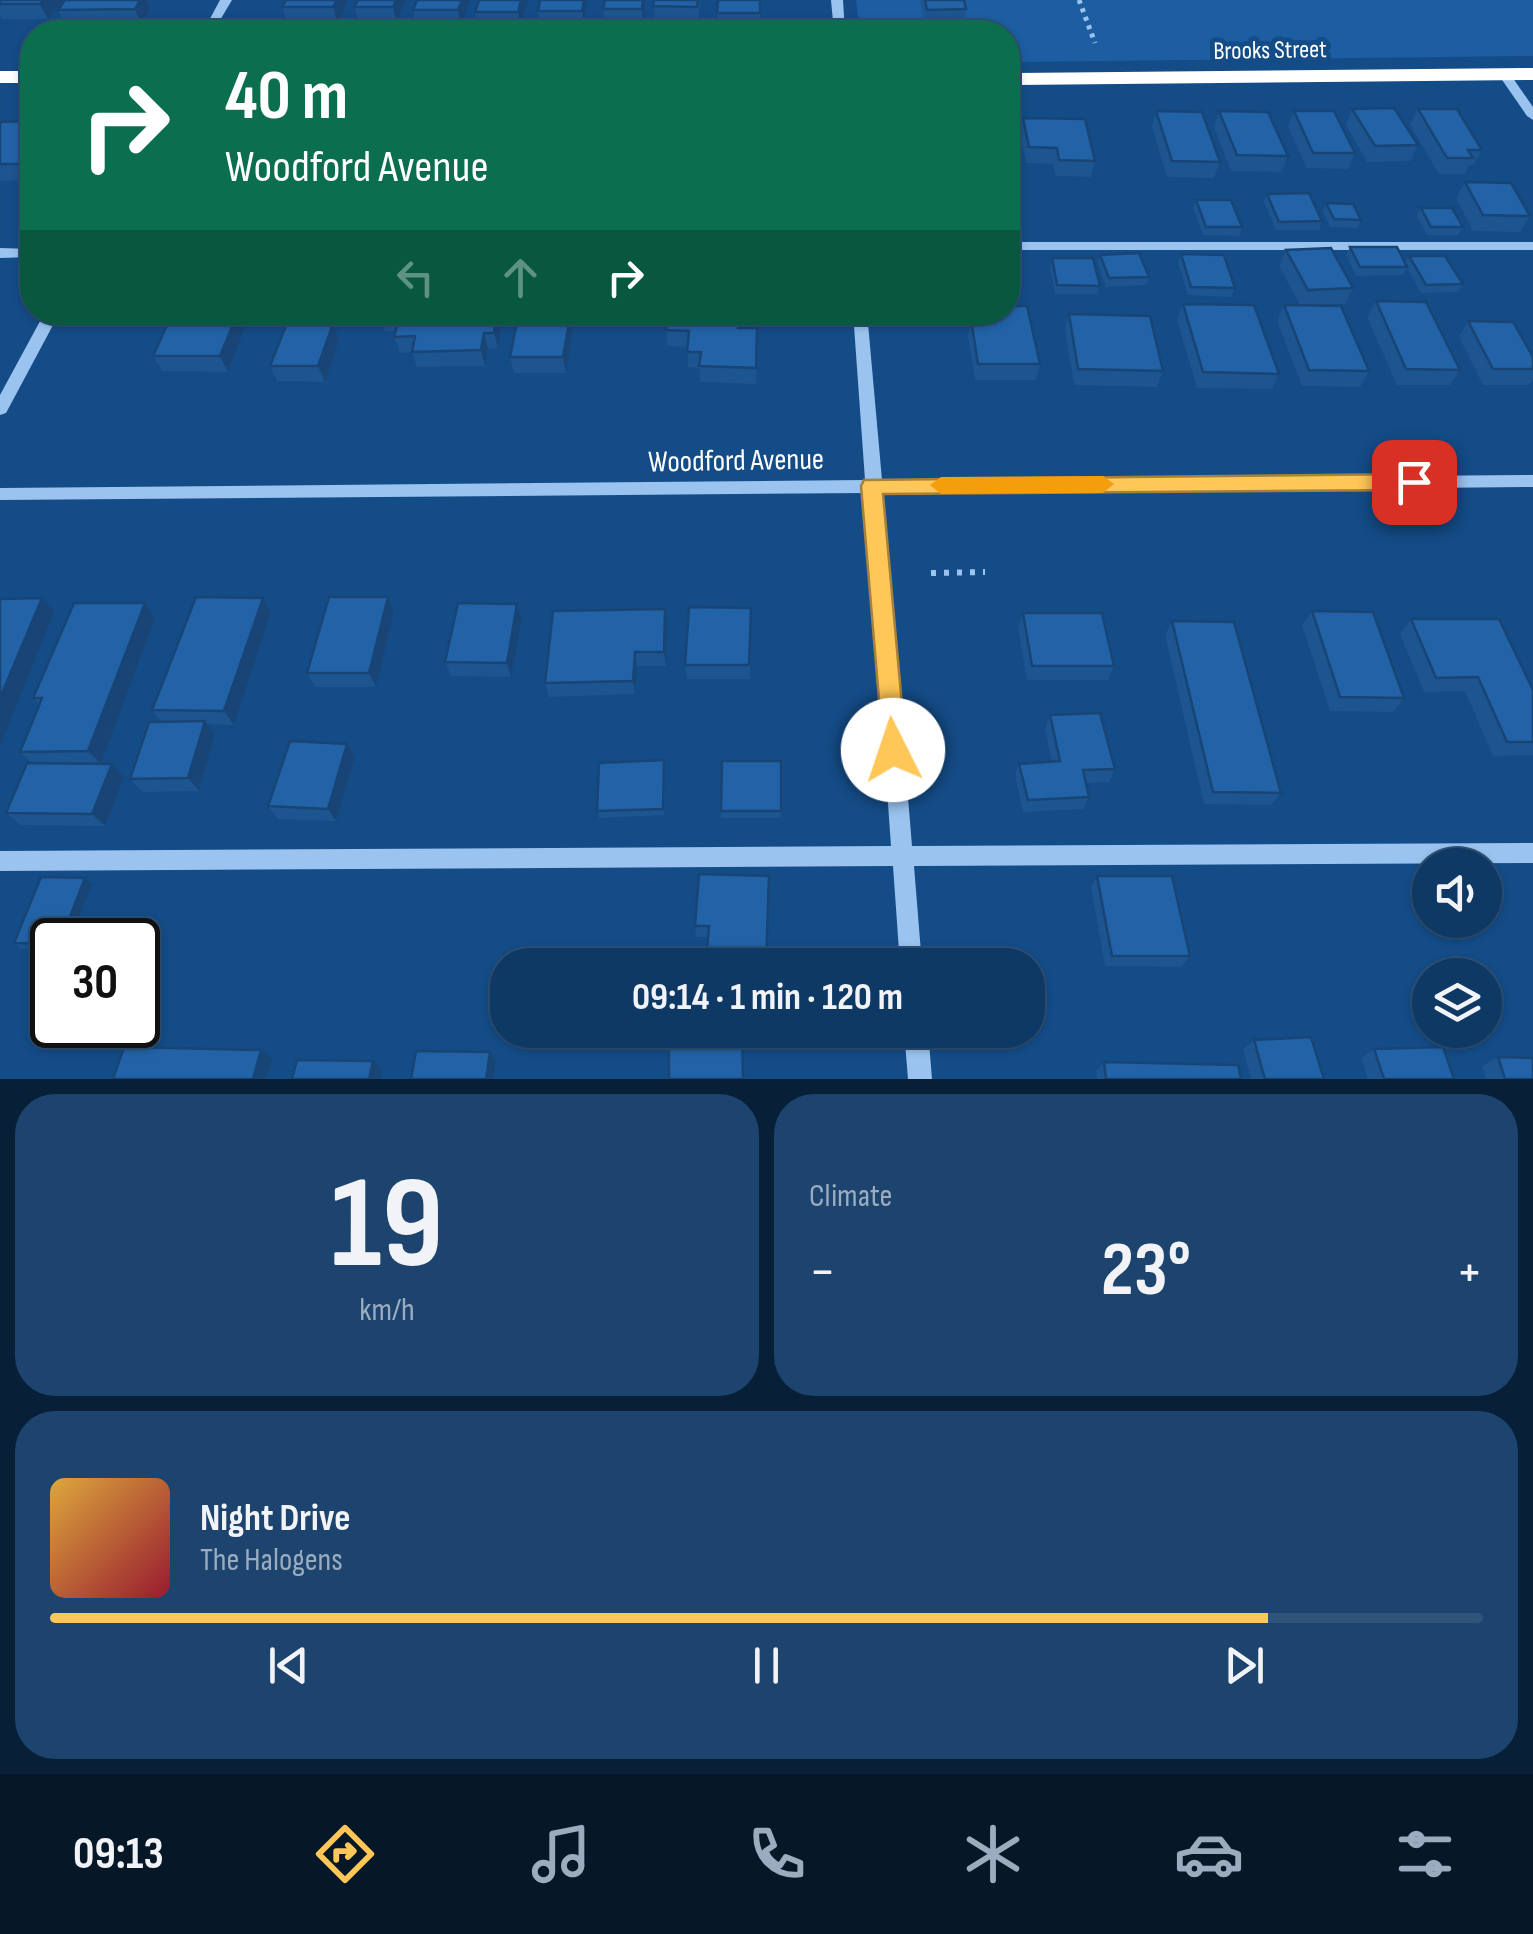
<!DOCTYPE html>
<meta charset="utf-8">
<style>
:root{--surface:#0f3965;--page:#1d446e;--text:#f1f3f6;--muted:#9bacbf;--line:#2f5379;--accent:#ffc758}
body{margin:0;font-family:"Sofia Sans Condensed",sans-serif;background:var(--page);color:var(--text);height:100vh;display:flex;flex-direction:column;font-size:38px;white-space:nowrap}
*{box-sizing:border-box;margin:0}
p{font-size:32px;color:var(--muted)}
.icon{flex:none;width:55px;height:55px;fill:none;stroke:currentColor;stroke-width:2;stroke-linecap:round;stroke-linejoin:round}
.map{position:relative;height:1079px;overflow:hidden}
.panel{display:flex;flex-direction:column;gap:15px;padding:15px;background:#081f38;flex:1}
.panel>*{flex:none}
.guide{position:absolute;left:20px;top:20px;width:1000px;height:305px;border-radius:40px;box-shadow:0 2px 8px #0004,0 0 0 2px var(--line);background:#0b6e4f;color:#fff;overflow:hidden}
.buttons{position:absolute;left:1412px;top:848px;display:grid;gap:20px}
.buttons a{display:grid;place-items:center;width:90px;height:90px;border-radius:50%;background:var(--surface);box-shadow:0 2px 8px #0004,0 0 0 2px var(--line);font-size:50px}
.speed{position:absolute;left:30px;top:918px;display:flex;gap:20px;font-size:50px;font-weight:700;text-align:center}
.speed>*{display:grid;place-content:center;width:130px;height:130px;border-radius:50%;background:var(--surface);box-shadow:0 2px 8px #0004,0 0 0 2px var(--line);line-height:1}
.speed .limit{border:5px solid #111;border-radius:15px;background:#fff;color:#111}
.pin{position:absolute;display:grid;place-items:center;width:85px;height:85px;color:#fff;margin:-42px;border-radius:20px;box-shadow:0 5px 15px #0006}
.me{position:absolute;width:110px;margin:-55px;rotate:356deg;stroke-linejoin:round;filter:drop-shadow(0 0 8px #0008)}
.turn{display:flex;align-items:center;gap:35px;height:210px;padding:0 40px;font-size:45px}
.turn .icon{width:130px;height:130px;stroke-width:2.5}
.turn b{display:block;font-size:70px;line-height:85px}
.lanes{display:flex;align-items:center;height:95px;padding:0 40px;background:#0003;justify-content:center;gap:50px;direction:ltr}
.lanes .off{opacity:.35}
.big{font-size:75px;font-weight:700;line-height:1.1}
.panel .widget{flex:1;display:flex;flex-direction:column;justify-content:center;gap:15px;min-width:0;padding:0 35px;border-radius:40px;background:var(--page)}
.panel .dial{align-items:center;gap:0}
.dial b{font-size:130px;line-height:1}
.song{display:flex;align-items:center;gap:30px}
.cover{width:120px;height:120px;border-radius:15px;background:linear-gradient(135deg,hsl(40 70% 55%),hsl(350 70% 35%))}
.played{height:10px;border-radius:5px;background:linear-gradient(90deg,var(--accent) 85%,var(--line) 85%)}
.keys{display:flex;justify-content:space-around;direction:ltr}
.heat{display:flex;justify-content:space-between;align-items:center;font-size:55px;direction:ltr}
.panel .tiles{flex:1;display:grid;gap:15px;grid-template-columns:1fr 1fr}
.widget:last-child{grid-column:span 2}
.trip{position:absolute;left:490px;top:948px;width:555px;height:100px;border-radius:40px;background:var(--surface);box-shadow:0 2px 8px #0004,0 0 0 2px var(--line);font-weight:700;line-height:100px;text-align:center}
.dock{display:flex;height:160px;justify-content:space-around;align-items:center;background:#061728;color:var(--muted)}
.dock .icon{width:70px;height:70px}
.dock .active{color:var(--accent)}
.dock b{font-size:45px;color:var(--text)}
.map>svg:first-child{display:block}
</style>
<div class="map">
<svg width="1533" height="1079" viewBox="0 0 1533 1079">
<rect width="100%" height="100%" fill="#144c87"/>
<path fill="#1c5ea1" d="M856,0H1533V56L1008,62V32H860Z"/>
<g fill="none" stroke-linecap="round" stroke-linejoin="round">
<path stroke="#9ac4ef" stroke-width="5" stroke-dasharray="4 5" stroke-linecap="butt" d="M1079,0L1095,43"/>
<path stroke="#9ac4ef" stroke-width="6" stroke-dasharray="5 8" stroke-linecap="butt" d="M931,573L985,572"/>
<path fill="#9ac4ef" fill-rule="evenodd" d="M220,0H232L213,32H203Z
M831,0H843L845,32H834Z
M1500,71H1508L1533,107V120L1527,116L1498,74Z
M1008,242H1533V250H1008Z
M0,248L32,249V257L0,258Z
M45,312H60L6,413L0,415V395Z
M853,312H867L882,480L1533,475V487L883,493L912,846L1533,843V863L914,866L922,965H900L893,866L0,871V851L891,846L866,493L0,500V488L865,480Z
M904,1030H928L932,1079H908Z"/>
<path fill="#fff" fill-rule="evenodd" d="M1533,68V80L1008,85V73Z
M0,71H32V83H0Z"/>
</g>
<path fill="#1d5590" d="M0,0H63L48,19H2L0,16Z
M65,0H147L150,9L141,25L66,26L58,10Z
M348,0L338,23L287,22L282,7Z
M406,0L397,23L359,22L354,7Z
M470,0L461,26L416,25L413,10Z
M528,0L520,28L478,27L475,12Z
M587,0L584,26L540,27L538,11Z
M605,0H646L643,24H605L603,9Z
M654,0H700L698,22H655Z
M761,0L760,29L718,28L717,13Z
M920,0H964L966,9L964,25H925Z
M1352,109L1418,145L1410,161L1367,162L1346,125Z
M1418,109L1482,150L1473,165H1469L1465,174H1439L1410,125Z
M1156,111L1220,162L1214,178L1167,177L1152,127Z
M1219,111L1288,156L1281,172L1231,171L1214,127Z
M1294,111L1355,153L1348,169L1307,168L1288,127Z
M1023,118L1095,161L1091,177L1056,176L1053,164L1026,163L1020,134Z
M0,122L31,180L0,181Z
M1465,182L1530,216L1520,232L1473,231L1456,198Z
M1267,194L1322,221L1319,230H1276L1264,202Z
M1196,200L1242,227L1239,236L1203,235L1193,208Z
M1326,203L1361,220L1357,228L1330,227L1323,211Z
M1421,208L1463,227L1458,235H1427L1417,216Z
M1350,247L1405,264L1409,256L1463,284L1458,292L1421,293L1407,268L1403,275L1356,276L1346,255Z
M1286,250L1353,288L1345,304L1311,305L1369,371L1360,387L1302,386L1277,321L1284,305H1300L1279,266Z
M1181,254L1235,288L1231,297L1188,295L1178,263Z
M1100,255L1149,277L1146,285L1106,287L1098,263Z
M1052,258L1100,286L1097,294H1055L1050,266Z
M1376,301L1460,370L1450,385H1397L1367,317Z
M1183,304L1279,374L1272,389L1197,388L1177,320Z
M155,312H251L228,372L162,371L153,356L169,321H160Z
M519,312H576L566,373H514L510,357Z
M987,312H1008L1040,364L1036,380H975L968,336L971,320H985Z
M1069,314L1163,371L1157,387L1074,385L1065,330Z
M380,315H503L498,348L488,349L485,366L417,367L412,352L400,353L394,337L396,331H385Z
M692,316L739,317V328L758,344L756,384L700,382V368L688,367V347L668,346L666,330Z
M1468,321L1533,357V380L1529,385H1483L1459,337Z
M339,340L325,382L277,381L270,366Z
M388,597L394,612L376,687H315L307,673Z
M263,598L271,612L234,725L207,724L215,734L199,791L142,792L130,779L162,722L152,710Z
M145,603L155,618L101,764H112L124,777L105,826L21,825L6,813L32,763L20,752L39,704L33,698Z
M751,608L750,679H687L685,665Z
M665,609L667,623L666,666H637L635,694L549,697L545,683Z
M1312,611L1404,698L1393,712L1330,711L1302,625Z
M1023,613L1114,666L1108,680H1027L1018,628Z
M522,619L511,677L451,676L445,662Z
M1411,619L1533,690V755L1493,756L1465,691L1424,692L1400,634Z
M1172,621L1281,793L1271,805L1204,804L1165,635Z
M1050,715L1115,769L1109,782L1086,783L1089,797L1083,809L1023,812L1015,776L1019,764L1052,762L1045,729Z
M355,757L336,821L278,819L268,806Z
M781,761V818H721V811Z
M665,767L664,815L599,818L597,811Z
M769,876L708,937H696L695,926Z
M1097,876L1190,956L1181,967L1105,966L1091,887Z
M92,884L70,940H52V950L22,949L14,943Z
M1254,1040L1324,1079H1251L1243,1049Z
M1374,1049L1454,1079H1368L1361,1058Z
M1498,1057L1533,1079H1486L1482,1066Z
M1104,1062L1241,1079H1097L1096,1071Z"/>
<path fill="#184575" d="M43,0H63L48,19L40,4Z
M140,0H147L150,9L141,25L135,9Z
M337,0H348L338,23L333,7Z
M396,0H406L397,23L393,7Z
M462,0H470L461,26L458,10Z
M521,0H528L520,28L518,12Z
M584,0H587L584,26L582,11Z
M643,0H646L643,24L642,9Z
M32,147V178L31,180L22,164Z
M238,312H251L228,372L220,356Z
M497,312H503V315L498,348L494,333Z
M571,312H576L566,373L563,357Z
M333,324L339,340L325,382L318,366Z
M484,333L488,349L485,366L481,350Z
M388,597L394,612L376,687L369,673Z
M42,598L54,612L0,746V698Z
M263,598L271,612L234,725L224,711Z
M145,603L155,618L101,764L88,751Z
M517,604L522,619L511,677L507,663Z
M665,609L667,623L666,666L664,652Z
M635,652L637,666L635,694L633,681Z
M205,721L215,734L199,791L188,778Z
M347,744L355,757L336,821L328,809Z
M112,764L124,777L105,826L92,814Z
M85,878L92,884L70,940H61Z
M261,1050L272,1059L266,1079H253Z
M490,1052L496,1061L493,1079H486Z
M373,1061L382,1070L380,1079H369Z"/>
<path fill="#2263a7" stroke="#184575" stroke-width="2.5" d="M0,0H43L40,4H0Z
M65,0H140L135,9L58,10Z
M286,0H337L333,7H282Z
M358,0H396L393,7H354Z
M417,0H462L458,10H413Z
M479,0H521L518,12H475Z
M540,0H584L582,11H538Z
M605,0H643L642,9H603Z
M654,0H698L697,7L653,6Z
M718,0H760V13H717Z
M925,0H964L966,9L927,10Z
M1394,108L1418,145L1375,146L1352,109Z
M1418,109H1457L1482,150H1468L1473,158H1447Z
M1156,111L1202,112L1220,162L1172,161Z
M1219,111L1268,112L1288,156L1237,155Z
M1294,111H1334L1355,153H1313Z
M1023,118L1085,119L1095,161L1059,160L1057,148L1029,147Z
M32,121V147L22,164H0V122Z
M1465,182L1511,183L1530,216L1483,215Z
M1309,193L1322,221L1279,222L1267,194Z
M1196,200H1231L1242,227H1206Z
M1326,203L1353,204L1361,220L1334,219Z
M1421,208H1452L1463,227H1431Z
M1350,247H1397L1407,267H1360Z
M1331,248L1353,288L1308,290L1286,250Z
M1139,253L1149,277L1109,278L1100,255Z
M1181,254L1224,255L1235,288L1191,287Z
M1409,256H1445L1463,284L1426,285Z
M1052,258H1093L1100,286L1057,285Z
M1376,301L1426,302L1460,370L1406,369Z
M1183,304L1254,305L1279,374L1203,372Z
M1284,305L1341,306L1369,371L1309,370Z
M1008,306H1027L1040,364H978L971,320H990L989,312H1008Z
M173,312H238L220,356H153Z
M380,312H497L494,333H484L481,350L412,352L415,336L394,337L400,315H380Z
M519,312H571L563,357H510Z
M668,312H690V316L739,317L738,328H757L756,368L699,366L701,352H687L689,331L666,330Z
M1069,314L1150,316L1163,371L1078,369Z
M1468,321L1513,322L1533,357V369H1493Z
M287,323L333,324L318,366H270Z
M196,597L263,598L224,711L152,710Z
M329,597H388L369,673H307Z
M42,598L0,698V599Z
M74,603H145L88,751L20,752L42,698H33Z
M458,603L517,604L507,663L445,662Z
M689,607L751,608L749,665H685Z
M665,609L664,652H635L633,681L545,683L553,611Z
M1312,611L1373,612L1404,698L1340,697Z
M1023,613H1102L1114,666H1032Z
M1411,619H1499L1533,690V742H1507L1478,677L1436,678Z
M1172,621L1234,622L1281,793L1213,792Z
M1100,713L1115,769L1083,770L1089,797L1028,800L1019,764L1060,761L1050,715Z
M205,721L188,778L130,779L149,722Z
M290,741L347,744L328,809L268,806Z
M664,760L663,809L597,811L599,763Z
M722,761H781V811H721Z
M27,763L112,764L92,814L6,813Z
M699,874L769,876L766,965H706L709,926H695Z
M1097,876H1172L1190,956H1112Z
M41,877L85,878L61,940H52V944L14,943Z
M669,1030H742L743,1079H669Z
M1311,1037L1324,1079H1265L1254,1040Z
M124,1047L261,1050L253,1079H113Z
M1443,1047L1454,1079H1384L1374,1049Z
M416,1051L490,1052L486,1079H411Z
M1498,1057L1533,1058V1079H1505Z
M297,1060L373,1061L369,1079H292Z
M1104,1062L1238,1065L1241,1079H1106Z"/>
<path fill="#ffc758" stroke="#a68139" stroke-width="2.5" d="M1414,474L1425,482L1414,490L883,494L906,750L902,759L893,762L884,759L861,486L864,480Z"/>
<path fill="#f59e0b" d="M1103,476L1114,484L1103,493L941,494L930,485L941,477Z"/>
<g text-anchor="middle" stroke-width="10" stroke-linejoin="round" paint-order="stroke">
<g font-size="25" fill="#fff" stroke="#144c87">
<text transform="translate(1270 49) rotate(-1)" y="9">Brooks Street</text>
</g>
<g font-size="30" fill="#fff" stroke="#144c87">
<text transform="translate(736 460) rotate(-1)" y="10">Woodford Avenue</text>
</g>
</g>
</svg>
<div class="buttons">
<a><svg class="icon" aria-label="sound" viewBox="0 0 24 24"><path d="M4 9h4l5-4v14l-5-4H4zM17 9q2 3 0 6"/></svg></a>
<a><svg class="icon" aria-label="layers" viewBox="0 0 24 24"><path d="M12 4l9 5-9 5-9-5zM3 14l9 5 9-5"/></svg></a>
</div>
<div class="speed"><div class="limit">30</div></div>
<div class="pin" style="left:1414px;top:482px;background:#d93025"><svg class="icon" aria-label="arrive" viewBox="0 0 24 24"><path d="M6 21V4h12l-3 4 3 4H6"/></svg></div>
<svg class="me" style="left:893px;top:750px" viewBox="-20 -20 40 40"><circle r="19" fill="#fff"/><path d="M0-13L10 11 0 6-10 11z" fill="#ffc758"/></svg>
<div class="trip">09:14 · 1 min · 120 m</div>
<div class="guide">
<div class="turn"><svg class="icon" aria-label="right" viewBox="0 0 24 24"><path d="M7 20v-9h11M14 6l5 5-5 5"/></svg><div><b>40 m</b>Woodford Avenue</div></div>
<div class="lanes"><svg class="icon off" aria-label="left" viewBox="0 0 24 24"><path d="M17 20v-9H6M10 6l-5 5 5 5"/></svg><svg class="icon off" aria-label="ahead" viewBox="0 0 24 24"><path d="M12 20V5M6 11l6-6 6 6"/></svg><svg class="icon" aria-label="right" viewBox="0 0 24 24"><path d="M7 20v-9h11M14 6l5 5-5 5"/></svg></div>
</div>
</div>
<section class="panel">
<div class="tiles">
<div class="widget dial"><b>19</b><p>km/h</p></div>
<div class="widget"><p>Climate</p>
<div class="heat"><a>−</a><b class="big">23°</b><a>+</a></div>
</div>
<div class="widget">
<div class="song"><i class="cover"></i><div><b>Night Drive</b><p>The Halogens</p></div></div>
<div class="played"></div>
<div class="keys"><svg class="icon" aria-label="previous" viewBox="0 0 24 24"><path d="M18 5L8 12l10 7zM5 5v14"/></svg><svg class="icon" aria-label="pause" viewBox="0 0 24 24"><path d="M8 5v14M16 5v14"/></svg><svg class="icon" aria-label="next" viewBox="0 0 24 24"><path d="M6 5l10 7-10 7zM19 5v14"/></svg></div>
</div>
</div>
</section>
<nav class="dock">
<b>09:13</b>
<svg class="icon active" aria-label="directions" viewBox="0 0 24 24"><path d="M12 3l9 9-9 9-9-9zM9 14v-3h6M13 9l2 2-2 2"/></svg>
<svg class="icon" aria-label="music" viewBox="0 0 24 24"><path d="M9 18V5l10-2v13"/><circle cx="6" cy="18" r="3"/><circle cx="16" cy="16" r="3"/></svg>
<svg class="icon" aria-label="phone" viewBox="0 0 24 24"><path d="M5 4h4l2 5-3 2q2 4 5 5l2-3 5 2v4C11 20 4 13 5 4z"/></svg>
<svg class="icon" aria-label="climate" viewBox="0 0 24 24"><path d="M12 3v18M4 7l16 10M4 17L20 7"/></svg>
<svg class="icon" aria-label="car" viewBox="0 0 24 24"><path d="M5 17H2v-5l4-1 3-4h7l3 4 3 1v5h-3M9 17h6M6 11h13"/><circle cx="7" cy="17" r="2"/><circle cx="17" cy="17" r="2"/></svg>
<svg class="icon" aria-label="filters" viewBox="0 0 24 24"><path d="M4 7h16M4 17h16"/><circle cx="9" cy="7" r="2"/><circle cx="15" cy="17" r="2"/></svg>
</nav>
